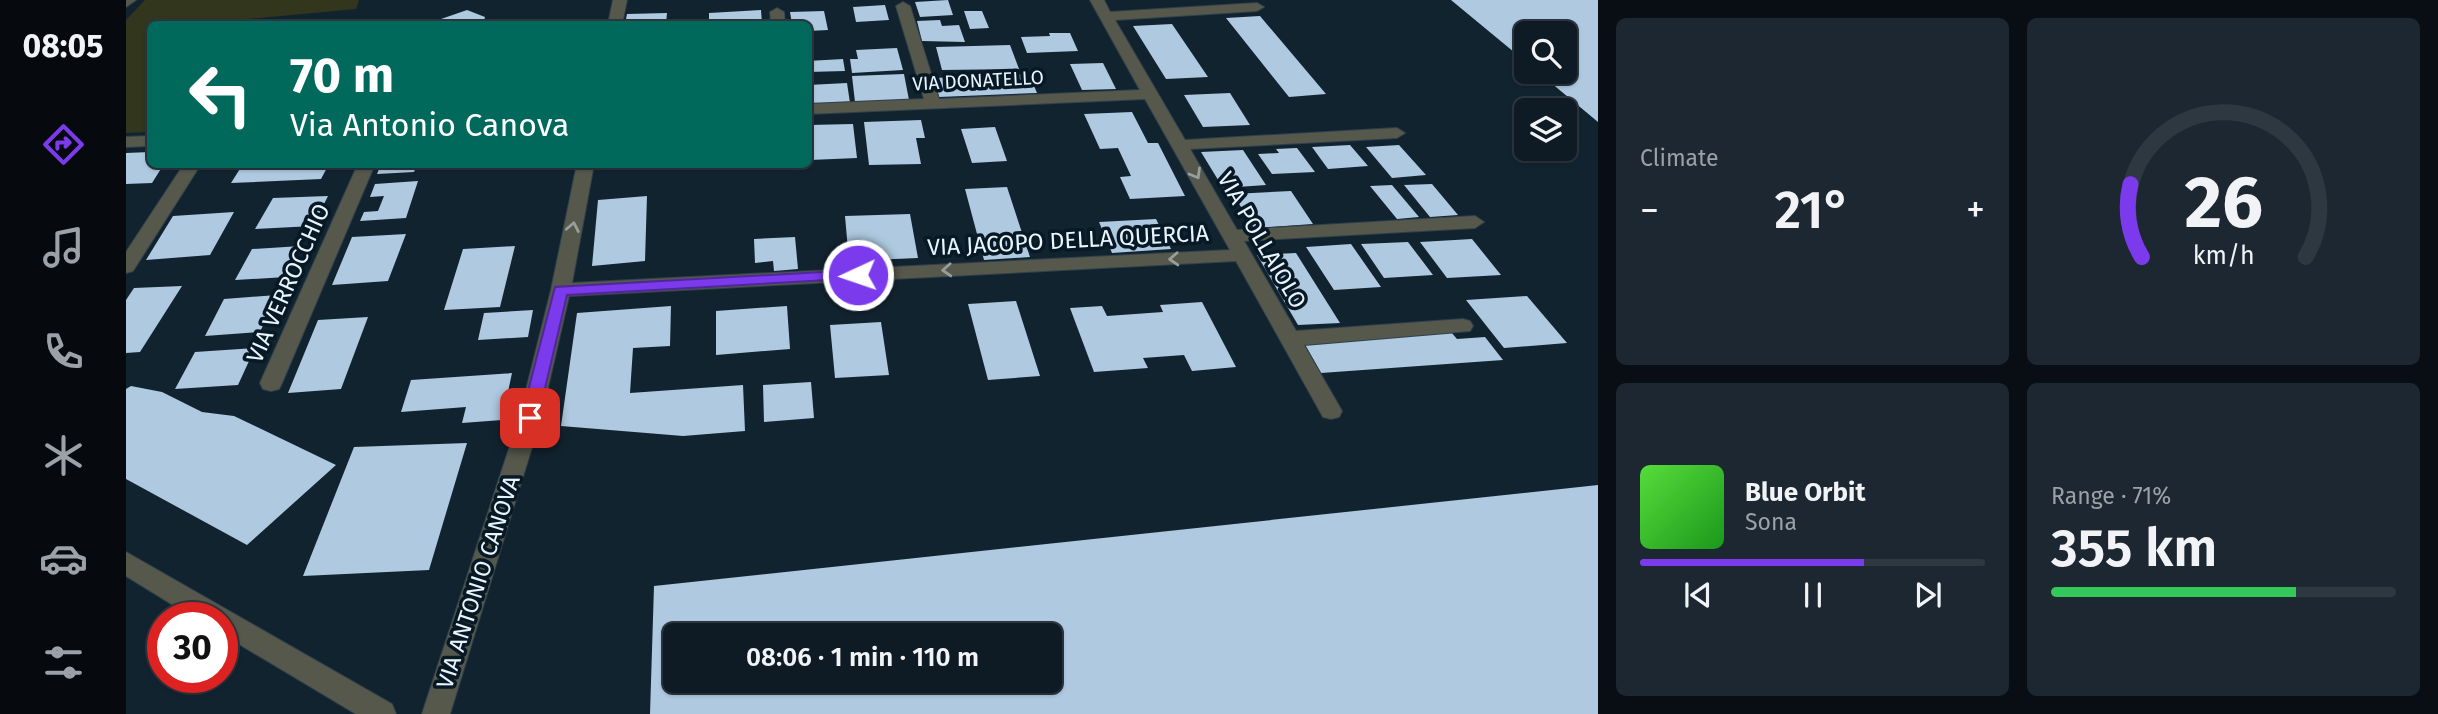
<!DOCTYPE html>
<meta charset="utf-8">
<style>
:root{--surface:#0e1a24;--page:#1c2731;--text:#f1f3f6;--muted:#9ba1a6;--line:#2e3841;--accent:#7c3aed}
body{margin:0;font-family:"Fira Sans",sans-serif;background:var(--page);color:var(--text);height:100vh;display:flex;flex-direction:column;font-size:26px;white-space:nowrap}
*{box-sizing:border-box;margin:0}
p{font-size:23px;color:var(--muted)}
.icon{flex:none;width:38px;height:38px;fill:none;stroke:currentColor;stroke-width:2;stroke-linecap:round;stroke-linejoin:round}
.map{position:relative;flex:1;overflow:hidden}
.panel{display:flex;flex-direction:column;gap:18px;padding:18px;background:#080e14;width:840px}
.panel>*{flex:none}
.banner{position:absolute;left:21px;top:21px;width:665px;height:147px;border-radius:10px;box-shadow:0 2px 5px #0004,0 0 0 2px var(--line);background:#00695c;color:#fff;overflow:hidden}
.controls{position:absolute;left:1388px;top:21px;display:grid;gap:14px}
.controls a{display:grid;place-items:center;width:63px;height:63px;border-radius:10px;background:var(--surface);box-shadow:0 2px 5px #0004,0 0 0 2px var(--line);font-size:35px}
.speed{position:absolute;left:21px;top:602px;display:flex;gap:14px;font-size:35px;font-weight:700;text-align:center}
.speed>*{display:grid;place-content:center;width:91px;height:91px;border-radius:50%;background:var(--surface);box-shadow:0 2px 5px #0004,0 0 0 2px var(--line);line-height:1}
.speed .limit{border:10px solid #d22;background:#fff;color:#111}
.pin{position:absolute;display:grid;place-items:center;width:60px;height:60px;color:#fff;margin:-30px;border-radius:14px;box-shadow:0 4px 10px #0006}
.me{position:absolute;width:77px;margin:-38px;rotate:267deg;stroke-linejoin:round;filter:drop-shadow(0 0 5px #0008)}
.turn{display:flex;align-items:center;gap:24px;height:147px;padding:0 28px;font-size:32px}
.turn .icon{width:91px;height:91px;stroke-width:2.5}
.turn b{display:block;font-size:49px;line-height:60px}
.big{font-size:52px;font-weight:600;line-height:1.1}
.panel .card{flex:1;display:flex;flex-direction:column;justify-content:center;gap:10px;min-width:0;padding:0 24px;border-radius:10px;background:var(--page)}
.panel .dial{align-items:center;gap:0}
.dial svg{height:182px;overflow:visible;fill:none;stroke:var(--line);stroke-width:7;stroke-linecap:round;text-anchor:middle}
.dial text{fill:var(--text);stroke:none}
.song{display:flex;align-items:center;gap:21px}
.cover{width:84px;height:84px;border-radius:10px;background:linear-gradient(135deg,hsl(110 70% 55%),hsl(120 70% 35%))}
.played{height:7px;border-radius:4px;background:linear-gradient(90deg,var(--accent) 65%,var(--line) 65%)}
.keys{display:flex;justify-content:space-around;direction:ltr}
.heat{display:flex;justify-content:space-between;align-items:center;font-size:38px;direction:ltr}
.charge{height:10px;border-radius:5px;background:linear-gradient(90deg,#34c759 71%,var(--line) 0)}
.panel .tiles{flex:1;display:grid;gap:18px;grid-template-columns:repeat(2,1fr)}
.trip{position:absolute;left:537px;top:623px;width:399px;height:70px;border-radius:10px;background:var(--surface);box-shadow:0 2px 5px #0004,0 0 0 2px var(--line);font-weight:600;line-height:70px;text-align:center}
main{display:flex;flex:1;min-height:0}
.menu{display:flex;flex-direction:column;width:126px;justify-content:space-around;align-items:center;background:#060a0e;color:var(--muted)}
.menu .icon{width:49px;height:49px}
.menu .current{color:var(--accent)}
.menu b{font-size:32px;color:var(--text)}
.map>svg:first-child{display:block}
</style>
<main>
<nav class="menu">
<b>08:05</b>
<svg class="icon current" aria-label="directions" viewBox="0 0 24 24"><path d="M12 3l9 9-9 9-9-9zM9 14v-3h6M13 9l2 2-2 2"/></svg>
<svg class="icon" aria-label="music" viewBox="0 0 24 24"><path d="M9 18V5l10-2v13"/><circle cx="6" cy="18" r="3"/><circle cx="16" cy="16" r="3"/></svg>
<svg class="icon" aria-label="phone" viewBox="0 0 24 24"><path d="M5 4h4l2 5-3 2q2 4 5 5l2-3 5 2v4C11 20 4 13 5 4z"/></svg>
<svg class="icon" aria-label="climate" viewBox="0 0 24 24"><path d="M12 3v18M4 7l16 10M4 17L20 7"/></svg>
<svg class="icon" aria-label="car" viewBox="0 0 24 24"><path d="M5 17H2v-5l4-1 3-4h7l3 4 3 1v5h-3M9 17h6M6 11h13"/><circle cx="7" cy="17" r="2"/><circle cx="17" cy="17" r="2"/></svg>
<svg class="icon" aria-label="filters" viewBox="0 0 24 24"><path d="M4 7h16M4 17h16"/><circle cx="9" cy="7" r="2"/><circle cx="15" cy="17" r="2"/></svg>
</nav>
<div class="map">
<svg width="1472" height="714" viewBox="0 0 1472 714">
<rect width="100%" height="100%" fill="#122330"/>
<path fill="#31361d" d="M19,0H233L230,9L101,21L98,24H24V132L0,133V20Z"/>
<path fill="#aec9e0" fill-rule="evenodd" d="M822,0L827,15L794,17L789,2Z
M1325,0H1472V122L1412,72H1438V33H1400V62Z
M759,5L763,20L730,22L727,7Z
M341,10L359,17L357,24H312L315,19Z
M635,10L636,24H583V13Z
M698,11L702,30L682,31V24H666L664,12Z
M838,11H856L863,28L844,29Z
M541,13L540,24H499L501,14Z
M1134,16L1200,94L1163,97L1100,18Z
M814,20L816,26L833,25L839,42L796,41L791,21Z
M1046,24L1082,77L1040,79L1007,26Z
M923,33H944L952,51L901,53L895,37L924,36Z
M884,45L893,69L816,70L810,47Z
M771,48L777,70L726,73L724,59H732L730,50Z
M717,59L719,71L682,72V61Z
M977,63L990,89L956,90L944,64Z
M778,74L783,100L729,102L726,76Z
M903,74L911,93L813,97L808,78Z
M721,83L724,103L682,105V85Z
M1104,93L1124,125L1077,127L1058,95Z
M1006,112L1022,143H1032L1059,196L1004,199L994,177L1005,176L992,148L974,149L958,114Z
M795,120L799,138H790L795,164L743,165L738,122Z
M727,124L731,158L684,160L683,125Z
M869,127L881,161L846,163L835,129Z
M1224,145L1242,166L1202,169L1186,147Z
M1273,145L1300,175L1266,178L1240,147Z
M1171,148L1189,172L1146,174L1132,154L1153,153L1150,149Z
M1117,150L1140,185L1097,188L1075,152Z
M24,152V164H38L26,183L0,184V153Z
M117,164H203L195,179L105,183Z
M255,164H306V167H290L288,172L251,174Z
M292,181L280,218L234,221L238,212L252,211L258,196L244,197L249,184Z
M1306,184L1332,215L1304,217L1278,185Z
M1266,185L1293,217L1271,219L1244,186Z
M881,187L904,257L858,260L839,189Z
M1165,191L1187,224L1128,228L1107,194Z
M202,196L187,226L129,229L147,198Z
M521,196L519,261L466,266L472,200Z
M108,212L84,255L20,260L47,216Z
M784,214L792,258L723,261L719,216Z
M1030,219L1045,249L986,253L973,222Z
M280,234L262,281L206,285L226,237Z
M669,237L672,269L648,271L647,261L629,263L628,239Z
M1346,239L1375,275L1321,278L1294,242Z
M1282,242L1307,275L1258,278L1235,244Z
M1225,244L1255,287L1208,290L1180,247Z
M175,246L160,277L109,280L126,249Z
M389,246L374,307L318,310L337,249Z
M1170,253L1214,323L1172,325L1131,255Z
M56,286L14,352L0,353V300L8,288Z
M151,295L134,332L79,336L98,299Z
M1401,296L1441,343L1378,348L1340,300Z
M890,301L914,376L862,380L842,304Z
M1076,302L1110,367L1066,371L1058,355L1017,358L1022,368L968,372L944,308L976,306L981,316L1037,312L1034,305Z
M545,306L544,346L507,348L504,393L617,385L619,431L557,436L435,426L451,313Z
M661,306L664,349L590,355V311Z
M407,310L402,337L352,340L358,313Z
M242,317L215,389L162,393L192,320Z
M755,322L763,375L709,378L704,325Z
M1325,332L1331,339L1359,337L1377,360L1195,373L1177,341Z
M129,348L112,385L49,389L69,352Z
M386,373L376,420L336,423L340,407L275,412L285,380Z
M685,382L688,418L638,422L637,385Z
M5,386L36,392L76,412L108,416L210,465L121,545L0,479V389Z
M341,443L303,570L177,576L228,447Z
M1472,485V714H524L528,586ZM550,635H924V681H550Z"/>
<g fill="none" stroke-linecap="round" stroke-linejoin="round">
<defs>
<path id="minor" d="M0,0H10L0,7Z
M487,0H501L496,24H482Z
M964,0H978L984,12L1131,3L1138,7L1131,11L989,20L1059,140L1271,128L1279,133L1271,138L1064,149L1111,230L1349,216L1358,222L1349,228L1118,241L1170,331L1337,319L1344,321L1347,326L1344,331L1178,345L1216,411L1213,417L1205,419L1197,417L1110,261L443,296L415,418L324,714H296L393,418L425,290L451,164H468L446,283L1104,250L1019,99L682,114V104L798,99L770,6L777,2L784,6L813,99L1014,90Z
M651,8L658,12L659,24H645L644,12Z
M24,136V146L0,147V137Z
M58,164H75L7,271L0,273V252Z
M232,164H249L156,383L153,389L145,391L137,389L134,383Z
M0,552L266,704L270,714H230L96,634V618H68L0,576Z"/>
</defs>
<use href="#minor" stroke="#30404d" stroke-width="2"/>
<use href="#minor" fill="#55584b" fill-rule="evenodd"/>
</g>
<defs><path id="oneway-chevron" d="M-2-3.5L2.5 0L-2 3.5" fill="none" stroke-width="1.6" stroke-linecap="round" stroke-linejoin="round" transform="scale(1.75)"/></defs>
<g stroke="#989e9b">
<use href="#oneway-chevron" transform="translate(1070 174) rotate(60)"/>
<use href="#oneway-chevron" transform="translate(447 227) rotate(-79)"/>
<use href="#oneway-chevron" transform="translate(1048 259) rotate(177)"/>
<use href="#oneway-chevron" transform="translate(821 270) rotate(177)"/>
</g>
<path fill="#7c3aed" stroke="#51269a" stroke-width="2" d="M732,270L739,275L737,278L441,295L412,418L410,423H398L395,418L429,287Z"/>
<g text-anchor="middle" stroke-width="7" stroke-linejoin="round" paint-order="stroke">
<g font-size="19" fill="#e9f4fd" stroke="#081926">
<text transform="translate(852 80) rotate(-3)" y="7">VIA DONATELLO</text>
</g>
<g font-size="23" fill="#e9f4fd" stroke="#081926">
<text transform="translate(942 240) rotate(-3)" y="8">VIA JACOPO DELLA QUERCIA</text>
<text transform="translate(1136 240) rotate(60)" y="8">VIA POLLAIOLO</text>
<text transform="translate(162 283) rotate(-66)" y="8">VIA VERROCCHIO</text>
<text transform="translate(352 582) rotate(-72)" y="8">VIA ANTONIO CANOVA</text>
</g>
</g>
</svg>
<div class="controls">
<a><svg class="icon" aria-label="search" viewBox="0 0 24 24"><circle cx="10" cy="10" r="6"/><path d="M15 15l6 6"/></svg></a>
<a><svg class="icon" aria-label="layers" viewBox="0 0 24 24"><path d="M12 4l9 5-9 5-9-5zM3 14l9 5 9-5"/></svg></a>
</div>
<div class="speed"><div class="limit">30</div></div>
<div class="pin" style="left:404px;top:418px;background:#d93025"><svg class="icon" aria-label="arrive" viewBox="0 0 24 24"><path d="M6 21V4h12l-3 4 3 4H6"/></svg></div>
<svg class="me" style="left:732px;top:275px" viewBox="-20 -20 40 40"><circle r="17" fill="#7c3aed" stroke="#fff" stroke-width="3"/><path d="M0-11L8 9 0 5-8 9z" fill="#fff"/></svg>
<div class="trip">08:06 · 1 min · 110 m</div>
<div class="banner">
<div class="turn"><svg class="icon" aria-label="left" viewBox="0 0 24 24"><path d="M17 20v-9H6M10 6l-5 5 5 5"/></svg><div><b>70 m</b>Via Antonio Canova</div></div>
</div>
</div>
<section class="panel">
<div class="tiles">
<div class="card"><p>Climate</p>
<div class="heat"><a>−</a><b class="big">21°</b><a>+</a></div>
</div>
<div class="card dial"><svg viewBox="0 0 100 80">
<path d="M14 69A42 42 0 1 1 86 69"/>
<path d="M14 69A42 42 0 0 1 9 37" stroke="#7c3aed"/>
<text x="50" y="56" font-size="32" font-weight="700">26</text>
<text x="50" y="72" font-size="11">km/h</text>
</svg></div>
<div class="card">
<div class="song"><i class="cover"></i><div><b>Blue Orbit</b><p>Sona</p></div></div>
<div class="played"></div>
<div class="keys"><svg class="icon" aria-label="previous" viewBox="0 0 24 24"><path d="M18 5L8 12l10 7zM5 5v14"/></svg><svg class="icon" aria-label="pause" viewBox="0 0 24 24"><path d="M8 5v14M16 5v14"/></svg><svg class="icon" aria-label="next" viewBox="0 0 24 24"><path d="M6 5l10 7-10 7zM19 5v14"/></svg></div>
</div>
<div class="card"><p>Range · 71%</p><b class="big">355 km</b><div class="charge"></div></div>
</div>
</section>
</main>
